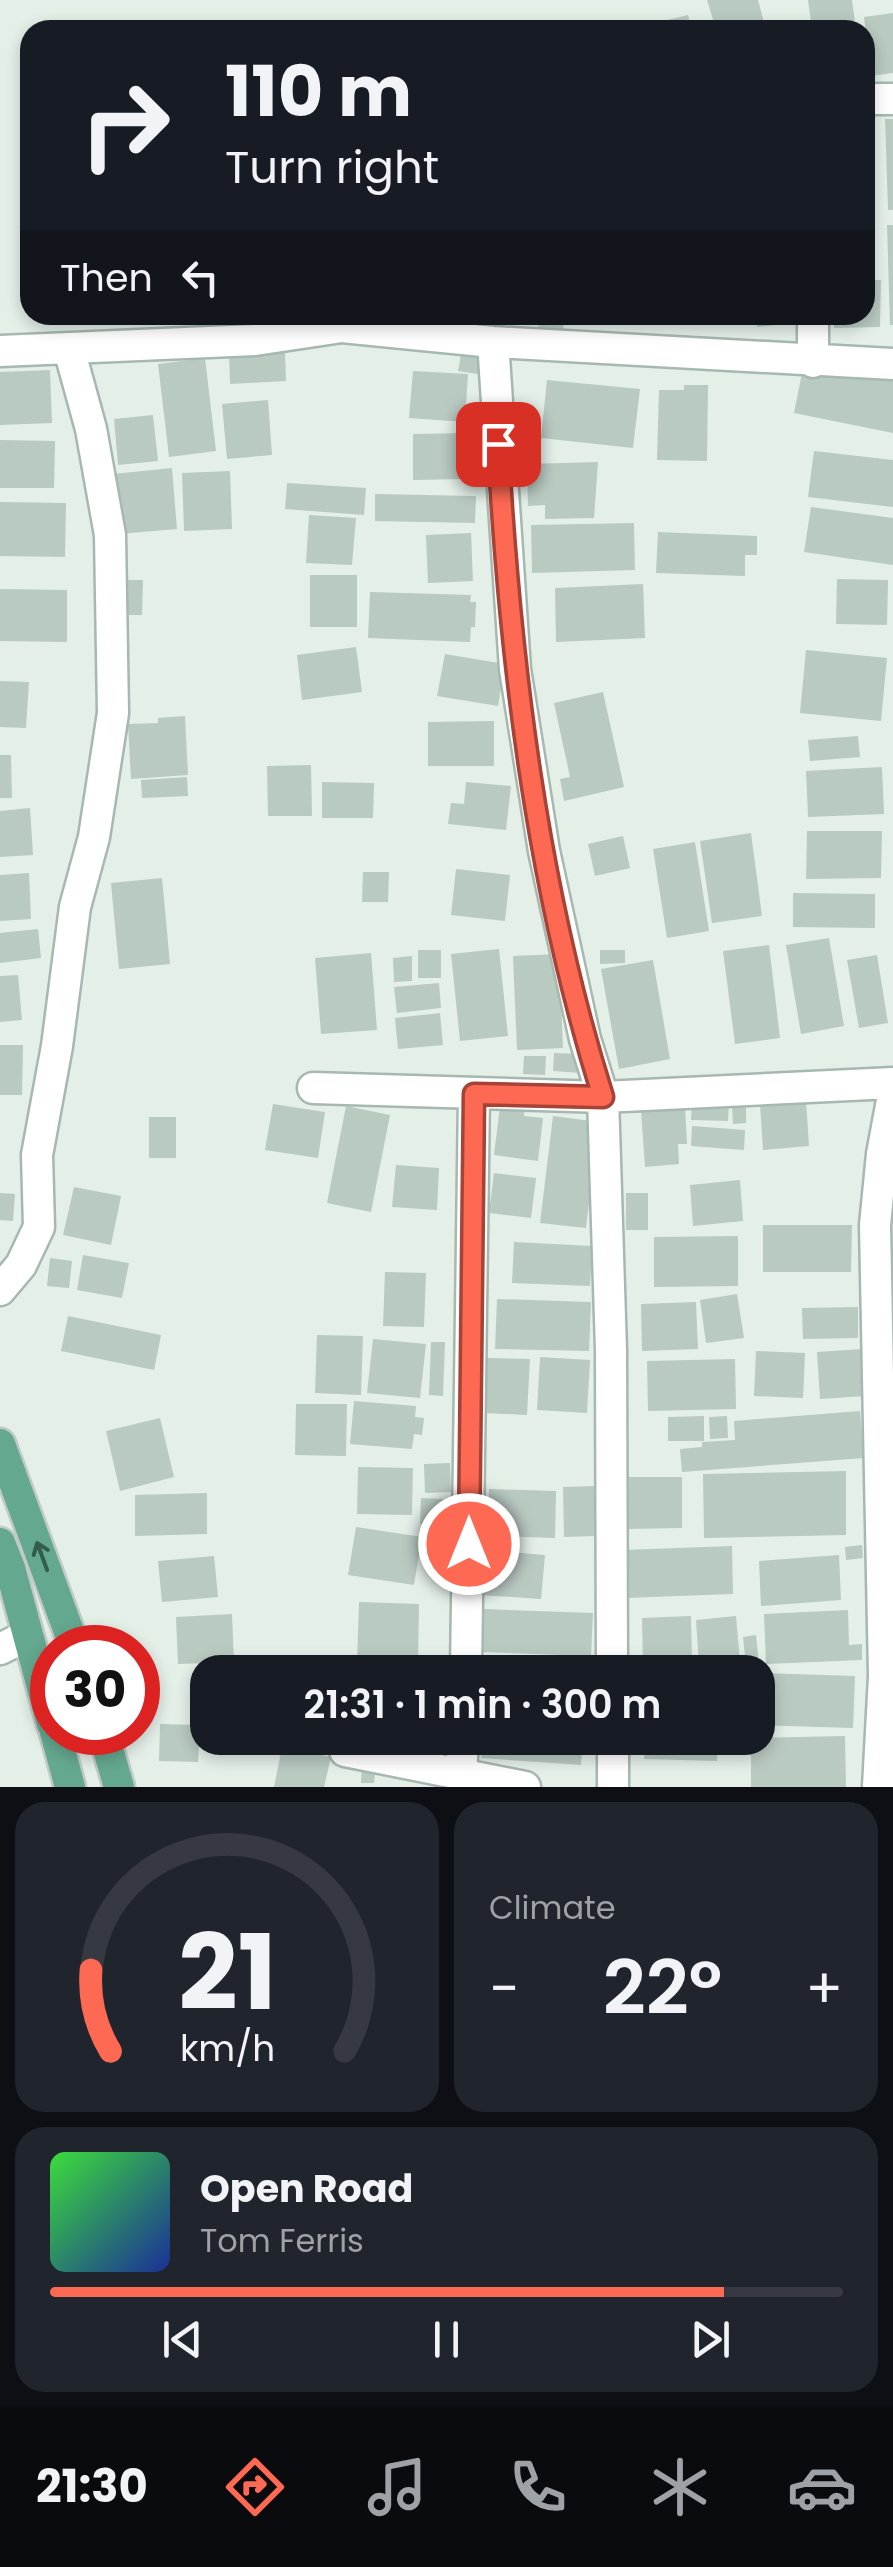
<!DOCTYPE html>
<meta charset="utf-8">
<style>
:root{--surface:#171b24;--page:#20242c;--text:#f1f3f6;--muted:#9ea1a6;--line:#363941;--accent:#fe6953}
body{margin:0;font-family:Poppins,sans-serif;background:var(--page);color:var(--text);height:100vh;display:flex;flex-direction:column;font-size:38px;white-space:nowrap}
*{box-sizing:border-box;margin:0}
p{font-size:32px;color:var(--muted)}
.icon{flex:none;width:55px;height:55px;fill:none;stroke:currentColor;stroke-width:2;stroke-linecap:round;stroke-linejoin:round}
.map{position:relative;height:1787px;overflow:hidden}
.side{display:flex;flex-direction:column;gap:15px;padding:15px;background:#0d0f14;flex:1}
.side>*{flex:none}
.top-card{position:absolute;left:20px;top:20px;width:855px;height:305px;border-radius:30px;box-shadow:0 5px 15px #0003;background:#171b24;color:var(--text);overflow:hidden}
.speed{position:absolute;left:30px;top:1625px;display:flex;gap:20px;font-size:50px;font-weight:700;text-align:center}
.speed>*{display:grid;place-content:center;width:130px;height:130px;border-radius:50%;background:var(--surface);box-shadow:0 5px 15px #0003;line-height:1}
.speed .limit{border:15px solid #d22;background:#fff;color:#111}
.pin{position:absolute;display:grid;place-items:center;width:85px;height:85px;color:#fff;margin:-42px;border-radius:20px;box-shadow:0 5px 15px #0006}
.me{position:absolute;width:110px;margin:-55px;rotate:0deg;stroke-linejoin:round;filter:drop-shadow(0 0 8px #0008)}
.turn{display:flex;align-items:center;gap:35px;height:210px;padding:0 40px;font-size:45px}
.turn .icon{width:130px;height:130px;stroke-width:2.5}
.turn b{display:block;font-size:70px;line-height:85px}
.then{display:flex;align-items:center;height:95px;padding:0 40px;background:#0003;gap:20px;font-size:38px}
.big{font-size:75px;font-weight:600;line-height:1.1}
.side .widget{flex:1;display:flex;flex-direction:column;justify-content:center;gap:15px;min-width:0;padding:0 35px;border-radius:30px;background:var(--page)}
.side .dial{align-items:center;gap:0}
.dial svg{height:260px;overflow:visible;fill:none;stroke:var(--line);stroke-width:7;stroke-linecap:round;text-anchor:middle}
.dial text{fill:var(--text);stroke:none}
.song{display:flex;align-items:center;gap:30px}
.cover{width:120px;height:120px;border-radius:15px;background:linear-gradient(135deg,hsl(120 70% 55%),hsl(230 70% 35%))}
.played{height:10px;border-radius:5px;background:linear-gradient(90deg,var(--accent) 85%,var(--line) 85%)}
.keys{display:flex;justify-content:space-around;direction:ltr}
.heat{display:flex;justify-content:space-between;align-items:center;font-size:55px;direction:ltr}
.side .tiles{flex:1;display:grid;gap:15px;grid-template-columns:1fr 1fr}
.widget:last-child{grid-column:span 2}
.trip{position:absolute;left:190px;top:1655px;width:585px;height:100px;border-radius:30px;background:var(--surface);box-shadow:0 5px 15px #0003;font-weight:600;line-height:100px;text-align:center}
.tabs{display:flex;height:160px;justify-content:space-around;align-items:center;background:#090b0e;color:var(--muted)}
.tabs .icon{width:70px;height:70px}
.tabs .on{color:var(--accent)}
.tabs b{font-size:45px;color:var(--text)}
.map>svg:first-child{display:block}
</style>
<div class="map">
<svg width="893" height="1787" viewBox="0 0 893 1787">
<rect width="100%" height="100%" fill="#e4efe8"/>
<path fill="#b9cac1" d="M707,0H758L766,30H716Z
M808,0H852L856,30H812Z
M893,13V73L871,76L864,17Z
M688,15L692,30H642L641,26Z
M885,119H893V210H888Z
M865,162H868L872,212H865Z
M887,225H893V325H890Z
M865,280H881L880,327L834,328V315H865Z
M539,315H564L563,333L538,331Z
M619,315H665V323L619,325Z
M714,315H749L750,320L714,321Z
M756,315H803L804,322L757,327Z
M285,352L286,381L230,384L229,354Z
M461,355L486,359L484,375L458,371Z
M205,358L216,451L169,457L158,364Z
M804,363L893,381V433L794,413Z
M50,370L52,423L0,425V372Z
M413,371L468,374L465,422L409,418Z
M547,380L640,389L633,448L541,438Z
M684,385H708L707,461L657,460L659,390H684Z
M268,400L272,455L227,459L222,404Z
M153,415L158,461L118,465L114,419Z
M465,433L466,479L413,480V434Z
M0,440L55,441L54,488H0Z
M814,451L893,460V507L808,497Z
M598,462L594,518L545,519V505L528,506L527,464Z
M172,468L177,529L119,534L113,474Z
M230,471L232,529L184,531L182,473Z
M287,483L366,488L364,515L285,509Z
M375,494L476,496L475,523L375,521Z
M0,502L66,503L65,557L0,556Z
M811,507L893,518V565L804,552Z
M309,515L356,518L352,565L306,563Z
M634,523L635,570L532,573L531,525Z
M658,532L757,536V555H745V576L656,573Z
M471,533L473,581L428,583L426,535Z
M310,575H357V627H310Z
M837,579L888,580L887,625L836,624Z
M116,580H143L142,615H115Z
M643,584L645,638L556,642L555,588Z
M0,589L67,590V642L0,641Z
M370,592L471,595L470,602H476L475,627H471L470,642L368,638Z
M356,647L362,692L302,700L297,655Z
M806,650L887,658L881,721L800,713Z
M445,654L505,664L498,706L437,696Z
M0,681L29,682L26,728L0,727Z
M603,692L624,787L564,801L560,779L570,777L554,703Z
M185,716L188,775L131,779L128,724L158,723V718Z
M494,721V766H428V722Z
M858,736L860,757L810,761L808,740Z
M0,755H11L12,798H0Z
M311,765L312,816H268L267,766Z
M882,767L884,814L808,817L806,771Z
M187,777L188,796L142,798L141,780Z
M322,782L374,783L373,818H322Z
M466,782L511,786L506,830L448,824L451,803L464,804Z
M30,808L33,855L0,857V811Z
M807,831H882L881,878L806,879Z
M751,833L762,916L712,923L700,841Z
M623,836L630,868L595,876L588,844Z
M695,842L709,931L667,938L653,849Z
M456,869L510,875L505,921L451,915Z
M363,872H389L388,902H362Z
M29,873L31,919L0,921V875Z
M162,878L170,964L119,969L111,883Z
M793,893L875,894V928L793,927Z
M38,929L41,958L0,963V933Z
M829,938L844,1026L801,1034L786,945Z
M769,945L780,1038L735,1044L723,951Z
M499,949L508,1036L460,1041L451,954Z
M418,950H441V978H418Z
M600,950H625V963L600,964Z
M371,953L377,1030L321,1034L315,958Z
M559,954L563,1048L517,1050L513,956Z
M877,955L888,1023L859,1028L847,960Z
M412,956V981L394,982L393,958Z
M653,960L670,1059L619,1069L601,969Z
M18,975L22,1020L0,1022V976Z
M439,983L441,1008L397,1013L394,987Z
M440,1013L443,1045L398,1049L395,1018Z
M0,1045H23L22,1095H0Z
M554,1053L581,1054V1073L553,1071Z
M524,1056H546L545,1075L523,1074Z
M501,1098L526,1100L524,1116L543,1118L538,1161L494,1155Z
M806,1101L809,1146L763,1150L760,1104Z
M692,1103L729,1104L728,1121L691,1120Z
M273,1104L325,1112L318,1158L265,1150Z
M746,1105V1123L733,1124L732,1106Z
M346,1106L390,1115L371,1212L327,1203Z
M685,1107L687,1144H678L679,1164L645,1167L641,1110Z
M553,1116L599,1122L586,1228L540,1223Z
M149,1117H176V1158H149Z
M692,1126L745,1130L744,1150L691,1146Z
M396,1165L439,1168L437,1210L392,1207Z
M494,1173L536,1178L531,1218L489,1213Z
M740,1180L743,1221L693,1226L690,1185Z
M74,1187L121,1196L111,1245L63,1235Z
M0,1193L15,1194L13,1221L0,1220Z
M626,1193H648V1230H626Z
M763,1225H852L851,1272H763Z
M738,1236V1286L654,1287V1237Z
M514,1242L592,1246L590,1286L512,1283Z
M83,1255L129,1263L122,1298L77,1290Z
M50,1258L72,1261L69,1288L47,1286Z
M385,1272L426,1273L424,1327L383,1326Z
M737,1294L744,1338L706,1343L700,1300Z
M497,1299L591,1302L589,1351L495,1349Z
M696,1302L698,1349L642,1351L641,1304Z
M858,1307V1338L803,1339L802,1308Z
M68,1316L161,1335L154,1370L61,1351Z
M317,1335L363,1336L361,1395L315,1393Z
M373,1339L426,1344L420,1398L367,1393Z
M431,1342H445L443,1396L429,1395Z
M862,1349L865,1396L820,1399L817,1352Z
M756,1351L805,1353L803,1398L754,1396Z
M540,1357L590,1360L587,1413L537,1410Z
M487,1358L530,1359L527,1415L485,1413Z
M735,1359L736,1409L648,1411L647,1361Z
M354,1401L416,1406L415,1417L424,1418L422,1435L414,1434L412,1449L350,1444Z
M296,1404H347L346,1456L295,1455Z
M860,1411L864,1458L682,1472L680,1449L702,1447V1442L735,1440L734,1421Z
M704,1416V1441H668V1417Z
M727,1416L728,1438L710,1439L709,1417Z
M160,1418L174,1477L120,1491L106,1431Z
M450,1463L451,1492L425,1493L424,1464Z
M358,1467L413,1468L412,1515L357,1514Z
M846,1471V1535L704,1538L703,1474Z
M627,1477H682V1528L627,1529Z
M594,1486L596,1536L564,1537L563,1487Z
M489,1489L556,1491L555,1538L488,1536Z
M207,1493V1534L135,1536V1495Z
M421,1498L443,1499L442,1525L420,1524Z
M356,1527L422,1537L414,1585L348,1575Z
M479,1542L510,1545V1552L545,1555L541,1599L479,1595Z
M862,1545L863,1558L846,1560L845,1547Z
M732,1546L733,1594L625,1598L624,1550Z
M839,1555L841,1600L761,1606L759,1561Z
M214,1556L218,1597L162,1602L158,1561Z
M359,1602L419,1604L418,1663L357,1662Z
M484,1609L593,1613L591,1656L482,1652Z
M848,1610L849,1645L862,1644V1660L766,1664L764,1614Z
M232,1614L234,1662L178,1664L176,1617Z
M691,1616L692,1664L643,1666L642,1618Z
M736,1616L740,1661L699,1664L696,1620Z
M756,1635L759,1664L746,1666L743,1637Z
M150,1655L154,1687L138,1689V1657Z
M759,1673L855,1676L853,1728L758,1725Z
M160,1724L200,1725L198,1762L159,1761Z
M845,1736L846,1787H751V1738Z
M483,1738H583L581,1765L481,1758Z
M645,1738H718L717,1761L644,1759Z
M282,1747L331,1757L324,1787H274Z
M362,1764L376,1765L374,1783H361Z"/>
<g fill="none" stroke-linecap="round" stroke-linejoin="round">
<defs>
<path id="minor" d="M865,99H893
M813,315V362
M493,342L515,669L544,851L585,1039L603,1097L611,1350L612,1672
M0,351L255,340L342,327L493,342L893,364
M313,1088L603,1097L893,1083
M0,1290L21,1265L39,1227L37,1155L57,1046L75,907L94,837L113,713L110,535L91,429L69,349
M0,1649L28,1635
M466,1672L474,1094
M613,1738V1787
M345,1751L525,1787
M461,1777L463,1738
M878,1787L884,1676L875,1225L882,1154L893,1095"/>
<path id="major" d="M0,1444L75,1648
M0,1543L10,1568L52,1724
M55,1732L70,1787
M103,1732L119,1787"/>
</defs>
<use href="#minor" stroke="#a6b8af" stroke-width="35"/>
<use href="#major" stroke="#c1cac6" stroke-width="35"/>
<use href="#minor" stroke="#fff" stroke-width="30"/>
<use href="#major" stroke="#64a88f" stroke-width="30"/>
</g>
<defs><path id="oneway-shaft" d="M-6 0H5M1.5-3L5.5 0L1.5 3" fill="none" stroke-width="1.6" stroke-linecap="round" stroke-linejoin="round" transform="scale(2.5)"/></defs>
<use stroke="#325c4c" href="#oneway-shaft" transform="translate(42 1556) rotate(-110)"/>
<g fill="none" stroke-linecap="round" stroke-linejoin="round">
<defs>
<path id="route" d="M469,1544L474,1094L603,1097C537,887 510,663 498,444"/>
</defs>
<use href="#route" stroke="#a54436" stroke-width="25"/>
<use href="#route" stroke="#fe6953" stroke-width="18"/>
</g>
</svg>
<div class="speed"><div class="limit">30</div></div>
<div class="pin" style="left:498px;top:444px;background:#d93025"><svg class="icon" aria-label="arrive" viewBox="0 0 24 24"><path d="M6 21V4h12l-3 4 3 4H6"/></svg></div>
<svg class="me" style="left:469px;top:1544px" viewBox="-20 -20 40 40"><circle r="17" fill="#fe6953" stroke="#fff" stroke-width="3"/><path d="M0-11L8 9 0 5-8 9z" fill="#fff"/></svg>
<div class="trip">21:31 · 1 min · 300 m</div>
<div class="top-card">
<div class="turn"><svg class="icon" aria-label="right" viewBox="0 0 24 24"><path d="M7 20v-9h11M14 6l5 5-5 5"/></svg><div><b>110 m</b>Turn right</div></div>
<div class="then">Then<svg class="icon" aria-label="left" viewBox="0 0 24 24"><path d="M17 20v-9H6M10 6l-5 5 5 5"/></svg></div>
</div>
</div>
<section class="side">
<div class="tiles">
<div class="widget dial"><svg viewBox="0 0 100 80">
<path d="M14 69A42 42 0 1 1 86 69"/>
<path d="M14 69A42 42 0 0 1 8 44" stroke="#fe6953"/>
<text x="50" y="56" font-size="32" font-weight="700">21</text>
<text x="50" y="72" font-size="11">km/h</text>
</svg></div>
<div class="widget"><p>Climate</p>
<div class="heat"><a>−</a><b class="big">22°</b><a>+</a></div>
</div>
<div class="widget">
<div class="song"><i class="cover"></i><div><b>Open Road</b><p>Tom Ferris</p></div></div>
<div class="played"></div>
<div class="keys"><svg class="icon" aria-label="previous" viewBox="0 0 24 24"><path d="M18 5L8 12l10 7zM5 5v14"/></svg><svg class="icon" aria-label="pause" viewBox="0 0 24 24"><path d="M8 5v14M16 5v14"/></svg><svg class="icon" aria-label="next" viewBox="0 0 24 24"><path d="M6 5l10 7-10 7zM19 5v14"/></svg></div>
</div>
</div>
</section>
<nav class="tabs">
<b>21:30</b>
<svg class="icon on" aria-label="directions" viewBox="0 0 24 24"><path d="M12 3l9 9-9 9-9-9zM9 14v-3h6M13 9l2 2-2 2"/></svg>
<svg class="icon" aria-label="music" viewBox="0 0 24 24"><path d="M9 18V5l10-2v13"/><circle cx="6" cy="18" r="3"/><circle cx="16" cy="16" r="3"/></svg>
<svg class="icon" aria-label="phone" viewBox="0 0 24 24"><path d="M5 4h4l2 5-3 2q2 4 5 5l2-3 5 2v4C11 20 4 13 5 4z"/></svg>
<svg class="icon" aria-label="climate" viewBox="0 0 24 24"><path d="M12 3v18M4 7l16 10M4 17L20 7"/></svg>
<svg class="icon" aria-label="car" viewBox="0 0 24 24"><path d="M5 17H2v-5l4-1 3-4h7l3 4 3 1v5h-3M9 17h6M6 11h13"/><circle cx="7" cy="17" r="2"/><circle cx="17" cy="17" r="2"/></svg>
</nav>
